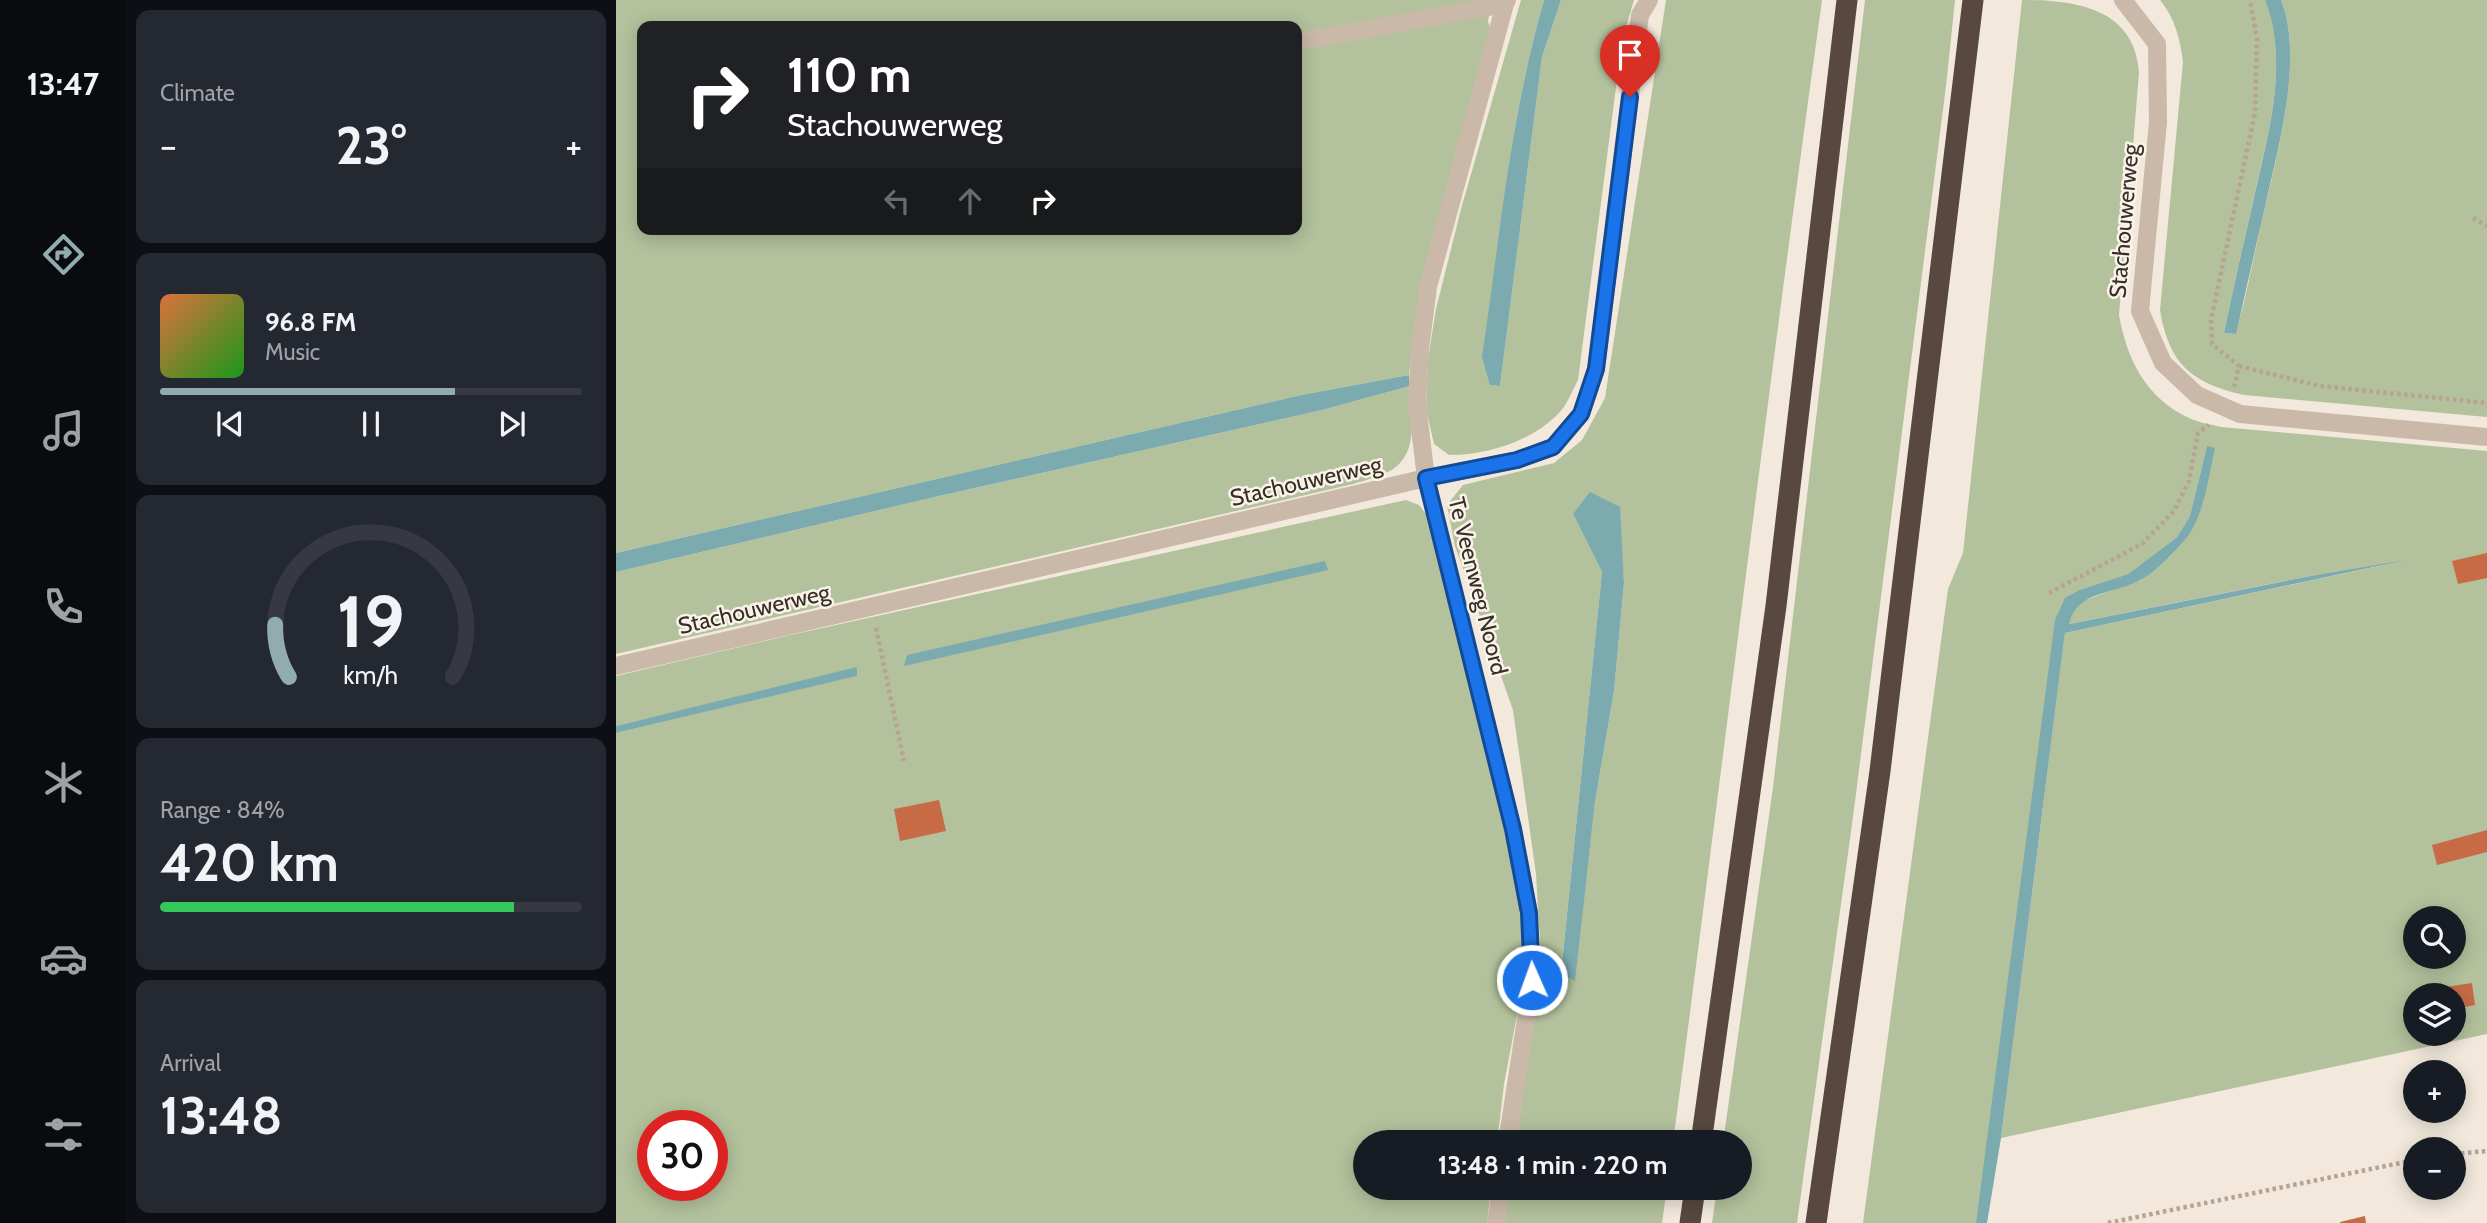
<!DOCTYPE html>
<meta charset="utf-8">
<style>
:root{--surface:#171b24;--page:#242831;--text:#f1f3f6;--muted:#9ea1a6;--line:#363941;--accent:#92abaf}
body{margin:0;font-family:Cabin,sans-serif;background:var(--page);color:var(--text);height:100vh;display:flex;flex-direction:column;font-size:26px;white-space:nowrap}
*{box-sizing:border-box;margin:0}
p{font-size:23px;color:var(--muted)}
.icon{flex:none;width:38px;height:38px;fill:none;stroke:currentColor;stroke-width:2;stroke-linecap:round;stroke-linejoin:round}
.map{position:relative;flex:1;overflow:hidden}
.panel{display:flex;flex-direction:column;gap:10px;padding:10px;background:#0d0f14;width:490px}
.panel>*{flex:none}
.banner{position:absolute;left:21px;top:21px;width:665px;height:214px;border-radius:14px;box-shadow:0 4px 18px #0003;background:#202124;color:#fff;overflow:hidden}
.fabs{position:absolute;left:1787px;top:906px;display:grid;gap:14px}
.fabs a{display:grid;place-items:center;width:63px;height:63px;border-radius:50%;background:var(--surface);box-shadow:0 4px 18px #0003;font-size:35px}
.speed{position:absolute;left:21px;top:1110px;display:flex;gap:14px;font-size:35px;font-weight:700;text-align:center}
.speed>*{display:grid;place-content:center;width:91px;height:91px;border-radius:50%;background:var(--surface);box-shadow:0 4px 18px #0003;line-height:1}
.speed .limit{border:10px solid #d22;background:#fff;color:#111}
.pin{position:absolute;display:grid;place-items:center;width:60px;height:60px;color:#fff;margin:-72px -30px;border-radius:50% 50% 50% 0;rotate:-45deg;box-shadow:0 0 7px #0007}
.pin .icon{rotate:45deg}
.me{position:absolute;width:77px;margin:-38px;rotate:358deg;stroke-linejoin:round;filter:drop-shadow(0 0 5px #0008)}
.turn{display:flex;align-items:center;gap:24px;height:147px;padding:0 35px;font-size:32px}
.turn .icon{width:91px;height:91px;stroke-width:2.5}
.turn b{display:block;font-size:49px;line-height:60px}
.lanes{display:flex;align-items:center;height:66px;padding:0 35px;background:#0003;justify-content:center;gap:35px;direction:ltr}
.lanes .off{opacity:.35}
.big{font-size:52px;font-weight:700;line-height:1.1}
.panel .card{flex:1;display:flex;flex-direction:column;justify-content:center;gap:10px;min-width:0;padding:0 24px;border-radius:14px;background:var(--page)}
.panel .dial{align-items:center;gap:0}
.dial svg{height:182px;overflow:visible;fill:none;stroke:var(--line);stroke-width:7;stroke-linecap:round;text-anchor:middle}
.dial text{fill:var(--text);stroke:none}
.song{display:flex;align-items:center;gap:21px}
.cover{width:84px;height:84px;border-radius:10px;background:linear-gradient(135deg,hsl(20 70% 55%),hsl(120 70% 35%))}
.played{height:7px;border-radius:4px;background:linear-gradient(90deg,var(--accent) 70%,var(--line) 70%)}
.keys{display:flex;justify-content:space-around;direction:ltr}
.heat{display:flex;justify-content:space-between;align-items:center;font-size:38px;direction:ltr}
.charge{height:10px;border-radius:5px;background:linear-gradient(90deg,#34c759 84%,var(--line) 0)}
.trip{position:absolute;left:737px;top:1130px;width:399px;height:70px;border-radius:35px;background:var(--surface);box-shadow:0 4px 18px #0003;font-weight:700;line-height:70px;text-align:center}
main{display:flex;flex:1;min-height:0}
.tab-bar{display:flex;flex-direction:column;width:126px;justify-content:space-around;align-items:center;background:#090b0e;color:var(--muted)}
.tab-bar .icon{width:49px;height:49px}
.tab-bar .current{color:var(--accent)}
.tab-bar b{font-size:32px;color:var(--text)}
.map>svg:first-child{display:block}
</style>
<main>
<nav class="tab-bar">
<b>13:47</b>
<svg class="icon current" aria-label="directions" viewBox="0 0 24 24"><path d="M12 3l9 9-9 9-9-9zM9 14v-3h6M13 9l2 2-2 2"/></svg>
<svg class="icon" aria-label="music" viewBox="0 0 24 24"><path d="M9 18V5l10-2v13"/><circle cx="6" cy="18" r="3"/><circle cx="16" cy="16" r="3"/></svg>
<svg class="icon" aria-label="phone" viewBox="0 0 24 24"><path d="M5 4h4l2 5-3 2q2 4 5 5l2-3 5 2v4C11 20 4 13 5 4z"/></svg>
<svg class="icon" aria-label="climate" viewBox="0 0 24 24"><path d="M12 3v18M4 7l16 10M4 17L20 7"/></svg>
<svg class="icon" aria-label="car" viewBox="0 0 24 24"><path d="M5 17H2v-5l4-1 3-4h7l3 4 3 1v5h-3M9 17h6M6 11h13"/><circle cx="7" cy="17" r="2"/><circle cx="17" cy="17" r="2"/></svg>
<svg class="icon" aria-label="filters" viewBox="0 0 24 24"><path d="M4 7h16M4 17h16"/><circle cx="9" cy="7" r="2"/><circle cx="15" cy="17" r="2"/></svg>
</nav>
<section class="panel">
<div class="card"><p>Climate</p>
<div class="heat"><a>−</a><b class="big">23°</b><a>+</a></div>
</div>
<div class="card">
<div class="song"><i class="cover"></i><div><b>96.8 FM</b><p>Music</p></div></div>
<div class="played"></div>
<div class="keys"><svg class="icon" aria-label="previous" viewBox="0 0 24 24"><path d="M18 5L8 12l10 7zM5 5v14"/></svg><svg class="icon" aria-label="pause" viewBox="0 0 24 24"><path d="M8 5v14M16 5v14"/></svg><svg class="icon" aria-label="next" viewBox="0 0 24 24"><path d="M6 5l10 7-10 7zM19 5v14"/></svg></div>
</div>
<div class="card dial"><svg viewBox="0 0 100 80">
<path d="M14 69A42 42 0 1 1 86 69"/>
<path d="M14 69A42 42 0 0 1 8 46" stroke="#92abaf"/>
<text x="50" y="56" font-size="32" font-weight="700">19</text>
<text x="50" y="72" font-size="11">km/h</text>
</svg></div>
<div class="card"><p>Range · 84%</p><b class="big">420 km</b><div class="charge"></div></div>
<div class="card"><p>Arrival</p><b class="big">13:48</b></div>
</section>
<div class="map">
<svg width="1871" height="1223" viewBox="0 0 1871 1223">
<rect width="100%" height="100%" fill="#f2e9dc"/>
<path fill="#b3c19c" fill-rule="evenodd" d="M0,0H876L872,21L874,28L798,326L793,375L685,395L0,553ZM26,26H681V229H26Z
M905,0H928C891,128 881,253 874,385L884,386L926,57L945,0H1018L1006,41L962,380C956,391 951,405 943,413C915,442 871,455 833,455L818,444L810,409L812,359L820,309L845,209Z
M1050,0H1206C1153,381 1107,762 1057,1143H900L925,960L920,874L897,710L839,546L831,505L847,485L938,463L966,440L989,398ZM957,514L1006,556L1008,583L998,691L979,802L958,980L945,972L986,572Z
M1249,0H1339L1330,86L1237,817L1181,1223H1096L1101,1188H1124V1143H1107L1157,787Z
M1406,0C1459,0 1519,8 1523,73L1503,315C1511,360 1530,398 1573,418C1583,423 1595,424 1605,427L1871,451V1034L1385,1138L1449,633L1768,565L1689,577L1452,624L1456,611L1466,601L1525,580L1581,518L1591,446L1574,516L1561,537L1512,574L1463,590L1450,598L1360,1223H1247L1332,589L1347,553ZM1799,919H1838V957H1799ZM1799,996H1838V1034H1799Z
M1544,0H1649C1674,64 1651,137 1637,201C1627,245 1617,289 1608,333L1619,334C1630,301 1635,267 1643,234C1657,170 1690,61 1665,0H1871V417L1628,395C1576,383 1553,365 1544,310L1567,62C1564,39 1559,18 1544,0Z
M794,386C795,415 804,454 774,471C763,477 749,480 737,484L0,654V572L323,496L706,410Z
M790,500L803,505L812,517L896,857L907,938L906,989L888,1084L881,1143H749V1188H875L871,1223H0V733L240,676L241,668L0,726V676L170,636ZM37,1125H96V1185H37Z
M893,1188H1051L1046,1223H888Z"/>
<path fill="#7babaf" d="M928,0H945L926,57L884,386L874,385L866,357C884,237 894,117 928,0Z
M1649,0H1665C1688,57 1662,149 1649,207C1639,249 1630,291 1620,334L1608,333C1617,289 1627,245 1637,202C1651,138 1674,64 1649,0Z
M793,375L794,386L706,410L323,496L0,572V553L685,395Z
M1591,446L1599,448C1592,478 1588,520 1566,543C1555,555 1540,571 1526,579C1500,595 1461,589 1453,624L1689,577L1790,560L1449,633L1385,1138L1371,1223H1360L1439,620L1449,598L1463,590L1512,574L1561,537L1574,516Z
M974,492L1004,507L1008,583L998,691L979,802L959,981L945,973L986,572L957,514Z
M709,561L712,570L288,666L291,655Z
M241,667V676L0,733V726Z"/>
<path fill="#c66b46" d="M1871,553V578L1842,584L1836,561Z
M323,800L330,831L284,841L278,809Z
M1871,830V852L1821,865L1816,845Z
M1856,983L1859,1005L1838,1009V996H1798L1797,992Z
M1749,1216L1750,1223H1724V1222Z"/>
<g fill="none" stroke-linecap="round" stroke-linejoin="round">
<path stroke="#b6a392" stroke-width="4.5" stroke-dasharray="3.5 3.5" stroke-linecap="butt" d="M1857,218L1871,226
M1623,366L1704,386L1871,403
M1618,387L1623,366L1596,344L1595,320L1639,113L1641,39L1634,0
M1433,593L1526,544L1558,511L1573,481L1582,433L1593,425
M260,628L288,761
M1838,1154L1871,1151
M1492,1223L1799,1160"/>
<path stroke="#cab9a8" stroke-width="18" d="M1507,0L1541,44L1542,122L1524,311L1547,363L1581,395L1624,414L1871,437
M889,4L812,287L804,349L801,404L810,478L897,829L913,913L916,980L891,1143
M681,42L889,4L891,0
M0,666L810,478L901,460L937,447L965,414L980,369L1024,15L1033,0
M880,1223L885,1188"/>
<path stroke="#58483f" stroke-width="21" d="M1085,1143L1160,606L1231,0
M1074,1223L1079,1188
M1200,1223L1264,771L1357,0"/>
</g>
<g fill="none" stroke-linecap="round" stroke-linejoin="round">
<defs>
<path id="route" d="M916,980L913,913L897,829L810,478L901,460L937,447L965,414L980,369L1014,97"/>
</defs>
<use href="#route" stroke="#114b97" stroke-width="18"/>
<use href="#route" stroke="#1a73e8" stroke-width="12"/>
</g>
<g text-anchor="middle" stroke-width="5" stroke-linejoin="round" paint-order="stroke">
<g font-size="23" fill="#372e28" stroke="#faf3e9">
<text transform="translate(1508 221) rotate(-85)" y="8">Stachouwerweg</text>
<text transform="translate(690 481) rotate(-13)" y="8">Stachouwerweg</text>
<text transform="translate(862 586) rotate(76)" y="8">Te Veenweg Noord</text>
<text transform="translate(138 609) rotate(-13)" y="8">Stachouwerweg</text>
</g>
</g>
</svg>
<div class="fabs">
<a><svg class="icon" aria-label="search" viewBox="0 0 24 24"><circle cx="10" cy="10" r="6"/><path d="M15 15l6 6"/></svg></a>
<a><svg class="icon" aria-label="layers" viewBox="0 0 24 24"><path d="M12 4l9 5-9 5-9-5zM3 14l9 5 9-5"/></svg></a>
<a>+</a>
<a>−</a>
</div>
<div class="speed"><div class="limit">30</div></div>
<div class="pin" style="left:1014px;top:97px;background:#d93025"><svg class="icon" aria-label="arrive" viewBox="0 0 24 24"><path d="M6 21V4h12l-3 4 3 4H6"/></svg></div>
<svg class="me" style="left:916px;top:980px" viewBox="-20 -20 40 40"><circle r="17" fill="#1a73e8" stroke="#fff" stroke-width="3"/><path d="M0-11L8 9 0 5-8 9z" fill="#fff"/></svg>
<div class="trip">13:48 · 1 min · 220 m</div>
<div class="banner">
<div class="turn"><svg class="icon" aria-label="right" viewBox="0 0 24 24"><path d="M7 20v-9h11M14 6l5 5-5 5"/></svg><div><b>110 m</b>Stachouwerweg</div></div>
<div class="lanes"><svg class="icon off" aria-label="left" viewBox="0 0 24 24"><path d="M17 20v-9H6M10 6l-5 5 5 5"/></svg><svg class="icon off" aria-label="ahead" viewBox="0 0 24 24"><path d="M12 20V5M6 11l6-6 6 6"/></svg><svg class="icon" aria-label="right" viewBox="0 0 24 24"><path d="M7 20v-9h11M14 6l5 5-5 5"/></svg></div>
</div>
</div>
</main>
